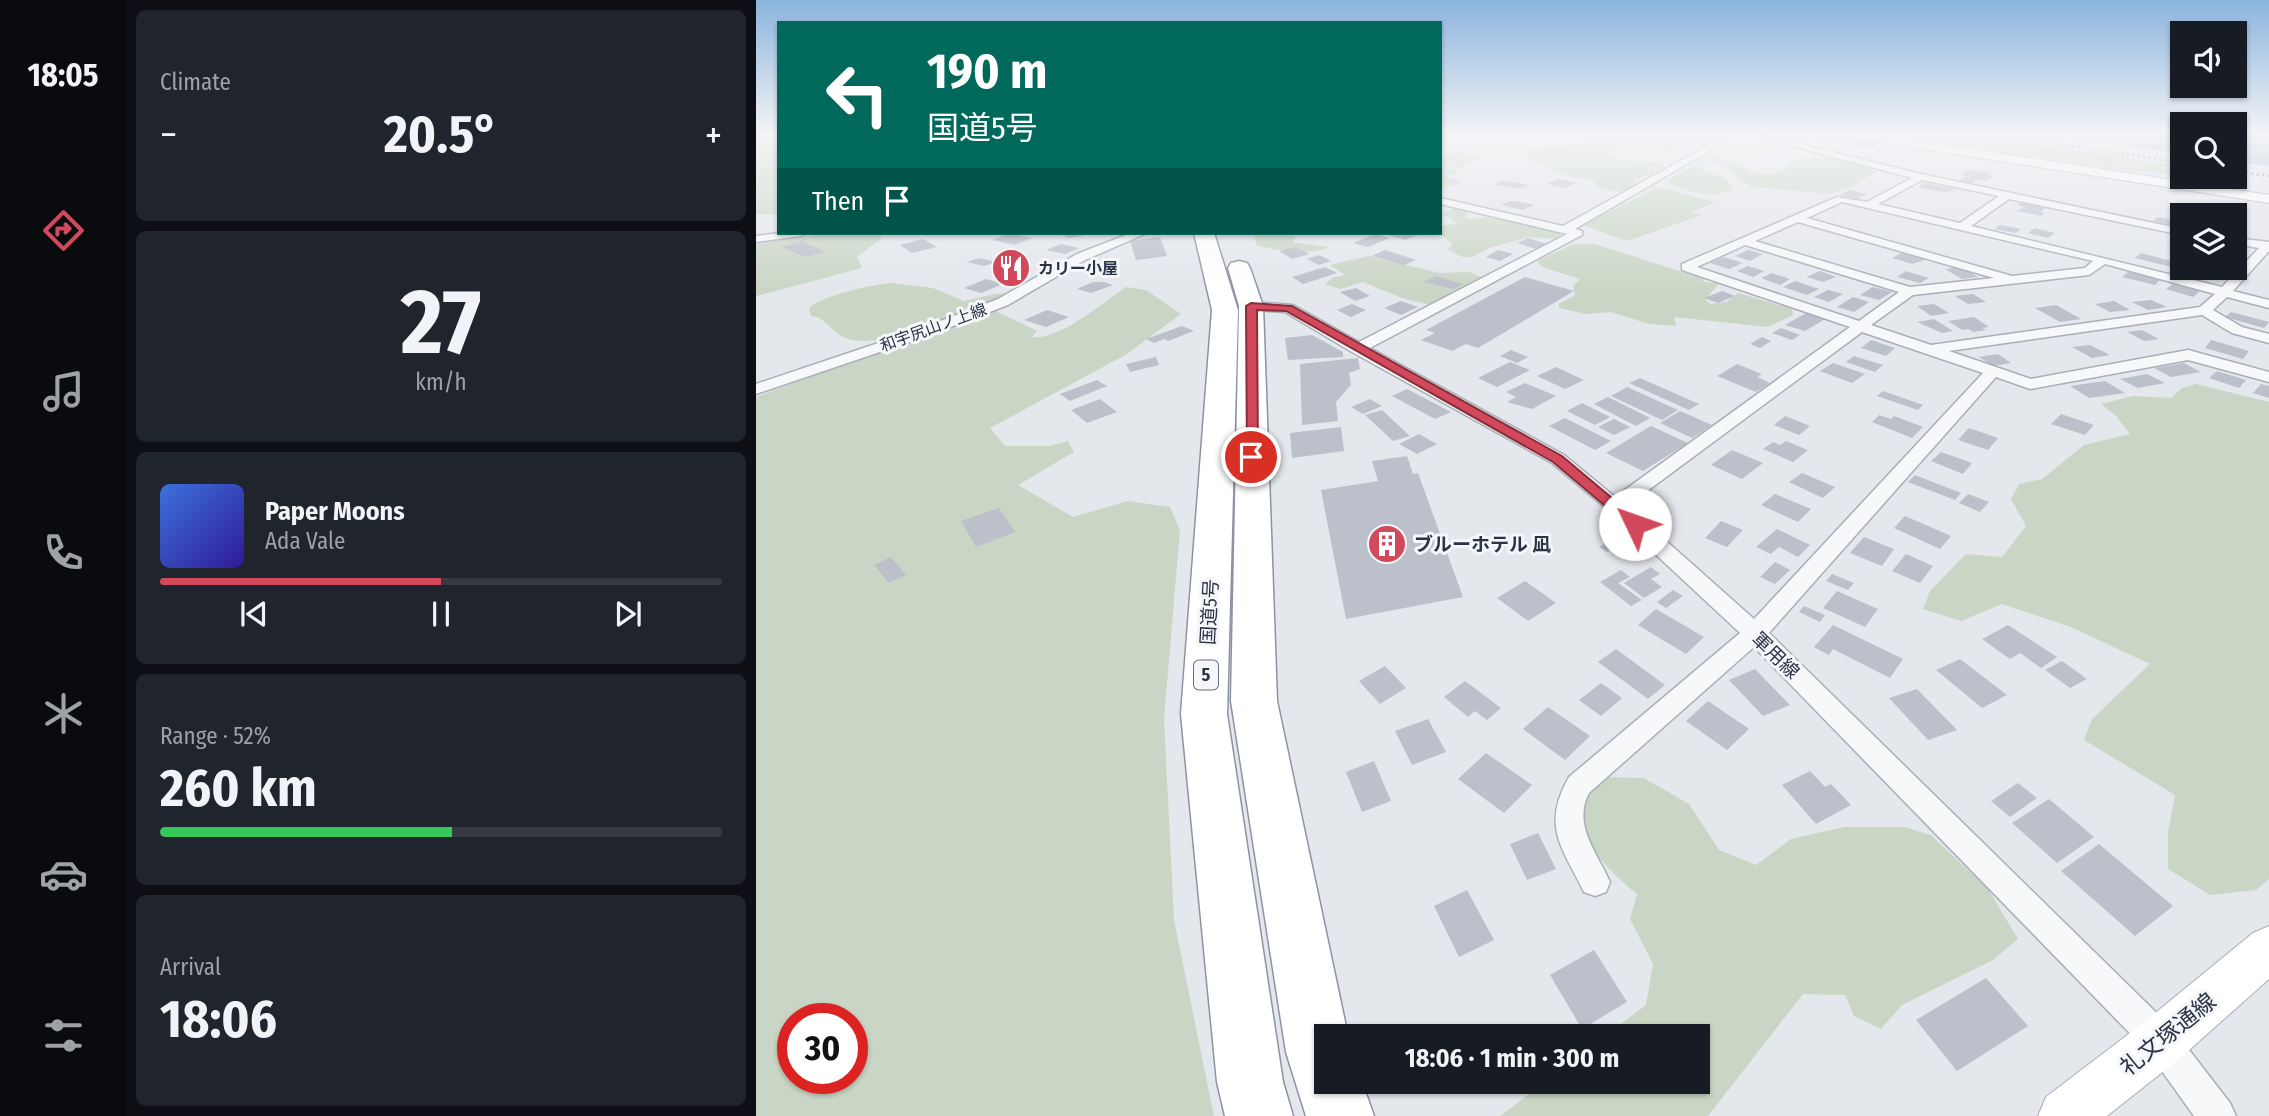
<!DOCTYPE html>
<meta charset="utf-8">
<style>
:root{--surface:#171b24;--page:#20242c;--text:#f1f3f6;--muted:#9ea1a6;--line:#363941;--accent:#d1495b}
body{margin:0;font-family:"Fira Sans Condensed","Noto Sans JP",sans-serif;background:var(--page);color:var(--text);height:100vh;display:flex;flex-direction:column;font-size:26px;white-space:nowrap}
*{box-sizing:border-box;margin:0}
p{font-size:23px;color:var(--muted)}
.icon{flex:none;width:38px;height:38px;fill:none;stroke:currentColor;stroke-width:2;stroke-linecap:round;stroke-linejoin:round}
.map{position:relative;flex:1;overflow:hidden}
.drawer{display:flex;flex-direction:column;gap:10px;padding:10px;background:#0d0f14;width:630px}
.drawer>*{flex:none}
.hud{position:absolute;left:21px;top:21px;width:665px;height:214px;border-radius:0px;box-shadow:0 2px 5px #0004;background:#00695c;color:#fff;overflow:hidden}
.controls{position:absolute;left:1414px;top:21px;display:grid;gap:14px}
.controls a{display:grid;place-items:center;width:77px;height:77px;border-radius:0px;background:var(--surface);box-shadow:0 2px 5px #0004;font-size:35px}
.speed{position:absolute;left:21px;top:1003px;display:flex;gap:14px;font-size:35px;font-weight:700;text-align:center}
.speed>*{display:grid;place-content:center;width:91px;height:91px;border-radius:50%;background:var(--surface);box-shadow:0 2px 5px #0004;line-height:1}
.speed .limit{border:10px solid #d22;background:#fff;color:#111}
.pin{position:absolute;display:grid;place-items:center;width:60px;height:60px;color:#fff;margin:-30px;border:4px solid #fff;border-radius:50%;box-shadow:0 2px 7px #0007}
.me{position:absolute;width:77px;margin:-38px;rotate:312deg;stroke-linejoin:round;filter:drop-shadow(0 0 5px #0008)}
.turn{display:flex;align-items:center;gap:24px;height:147px;padding:0 35px;font-size:32px}
.turn .icon{width:91px;height:91px;stroke-width:2.5}
.turn b{display:block;font-size:49px;line-height:60px}
.then{display:flex;align-items:center;height:66px;padding:0 35px;background:#0003;gap:14px;font-size:26px}
.big{font-size:52px;font-weight:700;line-height:1.1}
.drawer .tile{flex:1;display:flex;flex-direction:column;justify-content:center;gap:10px;min-width:0;padding:0 24px;border-radius:10px;background:var(--page)}
.drawer .dial{align-items:center;gap:0}
.dial b{font-size:91px;line-height:1}
.song{display:flex;align-items:center;gap:21px}
.cover{width:84px;height:84px;border-radius:10px;background:linear-gradient(135deg,hsl(220 70% 55%),hsl(250 70% 35%))}
.played{height:7px;border-radius:4px;background:linear-gradient(90deg,var(--accent) 50%,var(--line) 50%)}
.keys{display:flex;justify-content:space-around;direction:ltr}
.heat{display:flex;justify-content:space-between;align-items:center;font-size:38px;direction:ltr}
.charge{height:10px;border-radius:5px;background:linear-gradient(90deg,#34c759 52%,var(--line) 0)}
.trip{position:absolute;left:558px;top:1024px;width:396px;height:70px;border-radius:0px;background:var(--surface);box-shadow:0 2px 5px #0004;font-weight:700;line-height:70px;text-align:center}
main{display:flex;flex:1;min-height:0}
.dock{display:flex;flex-direction:column;width:126px;justify-content:space-around;align-items:center;background:#090b0e;color:var(--muted)}
.dock .icon{width:49px;height:49px}
.dock .active{color:var(--accent)}
.dock b{font-size:32px;color:var(--text)}
.map>svg:first-child{display:block}
</style>
<main>
<nav class="dock">
<b>18:05</b>
<svg class="icon active" aria-label="directions" viewBox="0 0 24 24"><path d="M12 3l9 9-9 9-9-9zM9 14v-3h6M13 9l2 2-2 2"/></svg>
<svg class="icon" aria-label="music" viewBox="0 0 24 24"><path d="M9 18V5l10-2v13"/><circle cx="6" cy="18" r="3"/><circle cx="16" cy="16" r="3"/></svg>
<svg class="icon" aria-label="phone" viewBox="0 0 24 24"><path d="M5 4h4l2 5-3 2q2 4 5 5l2-3 5 2v4C11 20 4 13 5 4z"/></svg>
<svg class="icon" aria-label="climate" viewBox="0 0 24 24"><path d="M12 3v18M4 7l16 10M4 17L20 7"/></svg>
<svg class="icon" aria-label="car" viewBox="0 0 24 24"><path d="M5 17H2v-5l4-1 3-4h7l3 4 3 1v5h-3M9 17h6M6 11h13"/><circle cx="7" cy="17" r="2"/><circle cx="17" cy="17" r="2"/></svg>
<svg class="icon" aria-label="filters" viewBox="0 0 24 24"><path d="M4 7h16M4 17h16"/><circle cx="9" cy="7" r="2"/><circle cx="15" cy="17" r="2"/></svg>
</nav>
<section class="drawer">
<div class="tile"><p>Climate</p>
<div class="heat"><a>−</a><b class="big">20.5°</b><a>+</a></div>
</div>
<div class="tile dial"><b>27</b><p>km/h</p></div>
<div class="tile">
<div class="song"><i class="cover"></i><div><b>Paper Moons</b><p>Ada Vale</p></div></div>
<div class="played"></div>
<div class="keys"><svg class="icon" aria-label="previous" viewBox="0 0 24 24"><path d="M18 5L8 12l10 7zM5 5v14"/></svg><svg class="icon" aria-label="pause" viewBox="0 0 24 24"><path d="M8 5v14M16 5v14"/></svg><svg class="icon" aria-label="next" viewBox="0 0 24 24"><path d="M6 5l10 7-10 7zM19 5v14"/></svg></div>
</div>
<div class="tile"><p>Range · 52%</p><b class="big">260 km</b><div class="charge"></div></div>
<div class="tile"><p>Arrival</p><b class="big">18:06</b></div>
</section>
<div class="map">
<svg width="1513" height="1116" viewBox="0 0 1513 1116">
<rect width="100%" height="100%" fill="#e4e7ec"/>
<path fill="#c9d6c5" fill-rule="evenodd" d="M0,135H23V214H0Z
M846,135H936L947,143L920,147L925,149L918,151L868,147L846,155L859,159L906,163L909,168L899,170L896,175L878,179L881,185C866,195 854,192 839,185V180L815,177L767,156L774,150L834,142Z
M1140,135H1218L1426,166V175L1371,170Z
M702,152L733,158L712,160L716,162L697,170L705,174L686,175L705,181L704,184L684,188V158Z
M954,155L988,166L993,172L1014,175L1031,168L1035,161C1062,155 1096,155 1121,171L1097,186L1075,194L997,187C978,180 969,155 946,163L948,172L967,177L975,184L976,189C960,200 929,191 913,183V179Z
M902,187L959,202L936,212L946,215L871,241L827,225Z
M700,207L712,211L709,217L717,219L742,216L804,232V236L799,239L773,237L733,248L716,257H706L691,249L697,245L686,235L676,233H684V226L702,223L686,214Z
M74,233H123L126,238L101,257L106,268L0,296V244Z
M497,233L535,234L540,237L537,242L572,247C560,256 514,250 501,245Z
M818,244H839L948,279L947,282L963,283L949,300L954,304L971,302L982,293L1036,309L1037,315L1012,327L918,317L920,326L893,324L855,312L830,314L803,308V304L819,295L817,286L824,279L786,267L781,261Z
M613,256L684,273L714,272L725,277L674,305L646,298L607,282L584,289L569,284L576,278L589,275L574,265Z
M135,283L177,288L208,301L239,294L272,292L240,311L281,331L276,337C302,341 348,302 370,287L390,290L425,314L371,354L234,428L249,446H294L312,441L318,452L262,485L317,517L372,501L414,507L424,530L408,719L418,920L458,1116H0V397L129,348L125,340C113,341 102,342 89,338C77,333 68,316 55,316L53,308C68,295 114,285 135,283ZM37,1018H96V1078H37Z
M1440,384L1513,402V879L1500,890L1454,895L1412,869V832L1419,795L1328,740L1336,719L1394,664L1315,627L1246,604L1205,621L1167,609L1174,591L1210,554L1246,557L1270,526L1255,499L1263,484L1286,479L1328,445L1374,434L1360,416L1345,404L1377,396L1415,398L1426,388Z
M846,777L888,778L933,804L963,850L1000,865L1035,839L1088,827H1148L1175,835L1232,889L1262,939L1237,960L1146,1005L1125,1029L1098,1016L1089,995L1047,994L952,1116H744L789,1082H942V1036H849L890,1005L897,964L874,919L881,894C850,868 831,849 821,809Z"/>
<path fill="#9fb4cc" d="M1285,135H1426V153L1408,151Z
M1479,135H1513V166L1479,161Z"/>
<path fill="#bbc0ca" d="M1051,135H1073L1125,142L1120,148L1048,138Z
M1217,170L1235,173L1233,175L1237,176L1230,181L1221,179L1215,184L1201,182L1211,176L1206,175L1210,171Z
M802,179L820,183L809,188L791,184Z
M748,180L773,185L763,189L738,184Z
M1169,183L1199,189L1192,193L1162,187Z
M1094,190L1111,194L1101,199L1084,195Z
M754,201H760L778,205L767,210L745,205Z
M1265,202L1291,207L1284,212L1289,213L1285,216L1260,211L1268,207L1261,205Z
M1402,217L1426,222V223L1422,227L1397,221Z
M1244,225L1265,229L1259,233L1239,229Z
M1279,228L1299,233L1292,238L1272,233Z
M253,233L276,238L259,245L236,240Z
M301,233H341L313,238Z
M639,233H654L662,235L649,240L633,235Z
M619,234L634,238L612,247L597,243Z
M404,237L411,256L380,260L374,241Z
M772,238L791,244L780,249L761,243Z
M167,239L181,247L156,253L144,245Z
M46,241L69,252L49,257L26,247Z
M305,244L323,248L309,254L290,250Z
M539,247L553,254L536,259L523,251Z
M629,250L660,260L648,265L616,256Z
M742,250L757,254L744,261L730,257Z
M992,250L1007,254L994,261L979,256Z
M1147,252L1172,259L1156,264L1136,258Z
M1385,253L1426,264V268H1436L1432,271L1379,258Z
M563,255L575,261L563,265L551,259Z
M968,257L987,263L973,269L954,263Z
M223,258L241,262L228,266L211,262Z
M254,261L268,263L264,265L275,267L265,275L235,269Z
M992,266L1008,271L997,277L981,271Z
M569,267L581,273L547,284L536,277Z
M1205,267L1222,277L1206,279L1189,269Z
M1064,271L1080,277L1067,282L1051,277Z
M1150,271L1173,278L1164,283L1141,277Z
M1372,272L1404,280L1399,285L1366,277Z
M1016,273L1034,279L1024,285L1005,278Z
M679,276L708,284L697,289L668,282Z
M769,277L818,291L722,348L710,344L696,351L665,340L679,333L670,330Z
M230,279L247,284L225,293L208,288Z
M1039,281L1063,289L1051,295L1027,287Z
M337,282H348L357,285L335,293L321,289Z
M1417,284L1444,291L1437,297L1410,289Z
M1117,287L1136,292L1123,300L1104,295Z
M600,288L614,296L599,301L584,292Z
M1072,290L1087,294L1073,302L1058,297Z
M966,291L979,296L962,303L948,298Z
M1217,294L1230,302L1212,304L1199,296Z
M1097,297L1113,302L1098,312L1081,307Z
M1395,300L1411,307L1392,310L1376,302Z
M645,301L662,307L645,315L628,308Z
M1358,301L1374,310L1354,312L1339,304Z
M596,304L610,310L595,317L581,310Z
M1178,304L1193,313L1175,316L1161,306Z
M1300,305L1325,319L1304,322L1279,308Z
M291,310L313,317L290,327L268,320Z
M1052,312L1071,318L1049,331L1029,325Z
M1475,312L1513,322L1508,328L1469,317Z
M1218,317L1233,327L1226,328L1230,330L1218,332L1212,329L1206,330L1192,321Z
M1178,319L1197,331L1186,333L1161,322Z
M426,326L438,331L412,341L409,339L398,343L390,339Z
M1025,328L1044,335L1036,340L1016,333Z
M1386,330L1403,339L1388,341L1371,332Z
M556,335L587,352V357L532,360L529,338Z
M1006,337L1015,341L1004,348L994,344Z
M1115,340L1139,348L1130,356L1105,348Z
M1455,340L1493,351L1487,359L1449,348Z
M1334,345L1354,355L1336,358L1316,347Z
M755,350L772,357L761,363L744,356Z
M1242,354L1255,363L1237,366L1223,357Z
M1098,356L1127,365L1119,372L1090,362Z
M400,357L403,365L374,372L370,364Z
M602,358L604,369L593,373L595,385L580,402L582,421L546,425L544,364Z
M754,362L774,370L741,387L722,378Z
M1077,363L1109,374L1096,383L1064,371Z
M1428,363L1445,372L1415,377L1398,368Z
M981,364L1006,374L1001,377L1014,383L1000,392L961,376Z
M800,367L828,380L809,389L781,376Z
M1461,371L1490,380L1483,388L1453,378Z
M1391,374L1409,383L1382,388L1364,379Z
M884,378L943,404L933,410L873,383Z
M341,380L351,386L314,401L304,394Z
M1349,381L1369,393L1333,398L1314,386Z
M769,383L800,396L776,409L751,402L760,397L750,392Z
M1505,384L1513,386V398L1497,393Z
M871,387L922,410L906,420L855,396Z
M651,389L695,412L679,419L636,396Z
M1127,391L1167,405L1162,410L1121,396Z
M852,397L894,418L880,426L838,404Z
M344,399L361,412L331,423L315,410Z
M614,399L626,406L607,414L595,407Z
M826,403L854,417L839,425L811,411Z
M626,410L654,436L637,441L609,415Z
M924,411L956,425L936,438L904,423Z
M1305,414L1338,425L1329,435L1295,424Z
M1123,415L1135,419L1138,416L1167,427L1156,438L1116,422Z
M1029,416L1054,426L1043,435L1018,425Z
M809,418L855,441L839,450L793,426Z
M858,419L874,427L858,435L842,427Z
M895,426L932,443L887,471L850,453Z
M585,427L588,451L536,458L534,433Z
M1213,428L1242,438L1232,450L1202,440Z
M663,434L681,444L661,454L643,444Z
M1030,441L1052,450L1037,462L1007,449L1017,442L1024,445Z
M976,450L1007,463L986,479L955,465Z
M1185,452L1216,463L1207,474L1175,461Z
M651,456L657,474L662,473L707,597L590,619L565,490L622,481L616,461Z
M1046,473L1079,487L1067,498L1033,482Z
M1159,475L1205,493L1199,500L1152,482Z
M1019,494L1055,509L1042,522L1005,505Z
M1212,494L1233,502L1224,512L1203,503Z
M243,508L259,532L220,547L205,521Z
M1149,516L1195,536L1184,549L1138,528Z
M965,521L987,530L971,547L949,538Z
M1021,529L1054,545L1042,557L1023,547L1015,554L1000,547Z
M860,537L868,542L851,552L843,547Z
M1108,537L1138,549L1126,566L1094,553Z
M1150,554L1177,566L1164,583L1136,571Z
M135,557L150,575L133,583L118,565Z
M1019,562L1034,570L1019,584L1004,577Z
M895,567L904,574L895,579L906,587L888,598L868,583Z
M865,570L874,577L862,583L886,600L875,606L844,582Z
M1076,574L1098,583L1092,590L1070,581Z
M769,581L800,603L772,621L741,598Z
M917,590L927,596L910,608L901,602Z
M1081,591L1122,609L1109,627L1067,608Z
M1048,606L1069,615L1064,622L1043,612Z
M900,609L948,637L930,654L882,625Z
M1077,625L1147,659L1134,678L1077,649L1073,655L1058,647Z
M1252,625L1301,657L1285,668L1264,653L1254,659L1226,639Z
M860,649L909,685L892,699L842,662Z
M1204,659L1251,695L1226,708L1180,670Z
M1306,661L1331,679L1314,688L1289,670Z
M629,666L650,688L624,704L603,681Z
M999,669L1034,705L1007,716L973,680Z
M709,681L745,708L731,720L719,711L712,717L688,697Z
M845,683L866,698L845,716L823,700Z
M1161,689L1201,730L1172,740L1133,698Z
M952,701L993,729L971,750L930,721Z
M792,707L834,736L809,760L767,729Z
M672,719L690,752L656,765L639,731Z
M730,753L776,785L748,813L702,779Z
M618,761L635,801L606,812L590,772Z
M1054,771L1069,787L1075,784L1095,805L1060,824L1026,785Z
M1262,783L1281,798L1254,817L1235,801Z
M1293,799L1338,837L1301,863L1256,823Z
M782,833L800,869L771,880L754,844Z
M1343,844L1417,906L1379,936L1305,871Z
M711,890L738,940L703,957L678,906Z
M838,950L871,1002L826,1029L794,975Z
M1230,978L1272,1026L1201,1071L1160,1020Z"/>
<g fill="none" stroke-linecap="round" stroke-linejoin="round">
<defs>
<path id="street" d="M971,135H981L819,229L826,231V235L614,348L808,455L859,497L1094,327L926,270V264L1081,197L1111,202L1156,178L995,135H1009L1165,174L1426,229V235L1253,199L1215,226L1466,287L1503,248L1479,244V238L1513,242V251L1477,291L1513,300V308L1471,297L1457,310L1486,327L1513,334V343L1476,333L1446,315L1193,351L1275,379L1432,350L1513,372V382L1432,360L1274,389L1240,377L1013,633L1417,1029L1474,1103L1480,1116H1438L1393,1053L998,647L833,793C816,825 842,854 854,882L850,892L839,896L828,892C806,847 785,826 813,777L984,633L852,510L796,463L596,352L529,312L495,310L488,306L495,302L537,305L603,342L811,234L684,204V198L807,226ZM1166,180L1243,196L1204,223L1122,204ZM1086,202L1337,261L1329,268L1256,276L1051,218ZM1042,222L1238,278L1154,287L999,241ZM989,245L1143,292L1103,321L941,267ZM1349,264L1459,294L1444,307L1175,345L1115,325L1157,295L1333,275ZM1106,332L1227,373L998,619L871,506Z
M23,233H51L45,236L0,242V236Z
M375,233H391L329,260L252,305L171,336L0,394V384L161,330L242,299L321,254Z"/>
<path id="secondary" d="M1098,135H1128L1513,195V203L1104,139Z
M1513,926V979L1423,1059L1351,1116H1282L1290,1097L1387,1023L1497,933Z"/>
<path id="highway" d="M438,233H458L482,310L471,714L527,1082L537,1116H469L461,1082L425,714L456,310Z
M483,261L491,263L494,268L507,306L521,701L592,1036H570V1082H606L618,1116H550L530,1052L475,701L483,306L472,268L475,263Z"/>
</defs>
<use href="#street" stroke="#a9aeb7" stroke-width="3"/>
<use href="#secondary" stroke="#a9aeb7" stroke-width="2"/>
<use href="#highway" stroke="#8b94a3" stroke-width="3"/>
<use href="#street" fill="#f7f8fa" fill-rule="evenodd"/>
<use href="#secondary" fill="#fff" fill-rule="evenodd"/>
<use href="#highway" fill="#fff" fill-rule="evenodd"/>
<path stroke="#7d8696" stroke-width="2.5" stroke-dasharray="2 3.5" stroke-linecap="butt" d="M1246,135L1426,163
M1479,171L1513,176"/>
</g>
<linearGradient id="sky" x2="0" y2="1"><stop stop-color="#8bb4dd"/><stop offset="0.46" stop-color="#f3f4f6"/><stop offset="1" stop-color="#f3f4f6" stop-opacity="0"/></linearGradient>
<rect width="1513" height="291" fill="url(#sky)"/>
<path fill="#d1495b" stroke="#882f3b" stroke-width="2" d="M495,303L536,306L806,456L887,524L879,529L874,527L797,462L530,311L501,310L502,457L495,461L491,460L490,306Z"/>
<defs>
<symbol id="restaurant-disc" viewBox="-11 -11 22 22"><circle r="9.5" fill="#d1495b" stroke="#f4f6f9"/><path d="M-5-6h1v4h1v-4h1v4h1v-4h1v5L-1.5 .5V6h-2V.5L-5-1ZM5-6V6H3V1.5H1.5Q1.5-4 5-6Z" fill="#fff"/></symbol>
<symbol id="building-disc" viewBox="-11 -11 22 22"><circle r="9.5" fill="#d1495b" stroke="#f4f6f9"/><path d="M-4-6H4V6H1V3H-1V6H-4ZM-2.5-4.3h1.7v1.8h-1.7ZM.8-4.3h1.7v1.8H.8ZM-2.5-1h1.7V.8h-1.7ZM.8-1h1.7V.8H.8Z" fill="#fff"/></symbol>
</defs>
<g fill-rule="evenodd">
<use href="#restaurant-disc" x="233" y="246" width="44" height="44"/>
<use href="#building-disc" x="609" y="522" width="44" height="44"/>
</g>
<g text-anchor="middle" stroke-width="6" stroke-linejoin="round" paint-order="stroke">
<g font-size="16" font-weight="bold" fill="#2b3445" stroke="#f4f6f9" text-anchor="start">
<text x="282" y="274">カリー小屋</text>
</g>
<g font-size="16" fill="#2b3445" stroke="#f4f6f9">
<text transform="translate(177 327) rotate(-20)" y="6">和宇尻山ノ上線</text>
</g>
<rect fill="#f4f6f9" stroke="#676e7b" stroke-width="2" x="438" y="660.5" width="24" height="29" rx="5"/>
<g font-size="18" font-weight="bold" fill="#2b3445">
<text x="450" y="681">5</text>
</g>
<g font-size="19" font-weight="bold" fill="#2b3445" stroke="#f4f6f9" text-anchor="start">
<text x="658" y="551">ブルーホテル 凪</text>
</g>
<g font-size="19" fill="#2b3445" stroke="#f4f6f9">
<text transform="translate(453 612) rotate(-87)" y="7">国道5号</text>
<text transform="translate(1020 655) rotate(44)" y="7">軍用線</text>
</g>
<g font-size="23" fill="#2b3445" stroke="#f4f6f9">
<text transform="translate(1412 1034) rotate(-39)" y="8">礼文塚通線</text>
</g>
</g>
</svg>
<div class="controls">
<a><svg class="icon" aria-label="sound" viewBox="0 0 24 24"><path d="M4 9h4l5-4v14l-5-4H4zM17 9q2 3 0 6"/></svg></a>
<a><svg class="icon" aria-label="search" viewBox="0 0 24 24"><circle cx="10" cy="10" r="6"/><path d="M15 15l6 6"/></svg></a>
<a><svg class="icon" aria-label="layers" viewBox="0 0 24 24"><path d="M12 4l9 5-9 5-9-5zM3 14l9 5 9-5"/></svg></a>
</div>
<div class="speed"><div class="limit">30</div></div>
<div class="pin" style="left:495px;top:457px;background:#d93025"><svg class="icon" aria-label="arrive" viewBox="0 0 24 24"><path d="M6 21V4h12l-3 4 3 4H6"/></svg></div>
<svg class="me" style="left:879px;top:524px" viewBox="-20 -20 40 40"><circle r="19" fill="#fff"/><path d="M0-13L10 11 0 6-10 11z" fill="#d1495b"/></svg>
<div class="trip">18:06 · 1 min · 300 m</div>
<div class="hud">
<div class="turn"><svg class="icon" aria-label="left" viewBox="0 0 24 24"><path d="M17 20v-9H6M10 6l-5 5 5 5"/></svg><div><b>190 m</b>国道5号</div></div>
<div class="then">Then<svg class="icon" aria-label="arrive" viewBox="0 0 24 24"><path d="M6 21V4h12l-3 4 3 4H6"/></svg></div>
</div>
</div>
</main>
